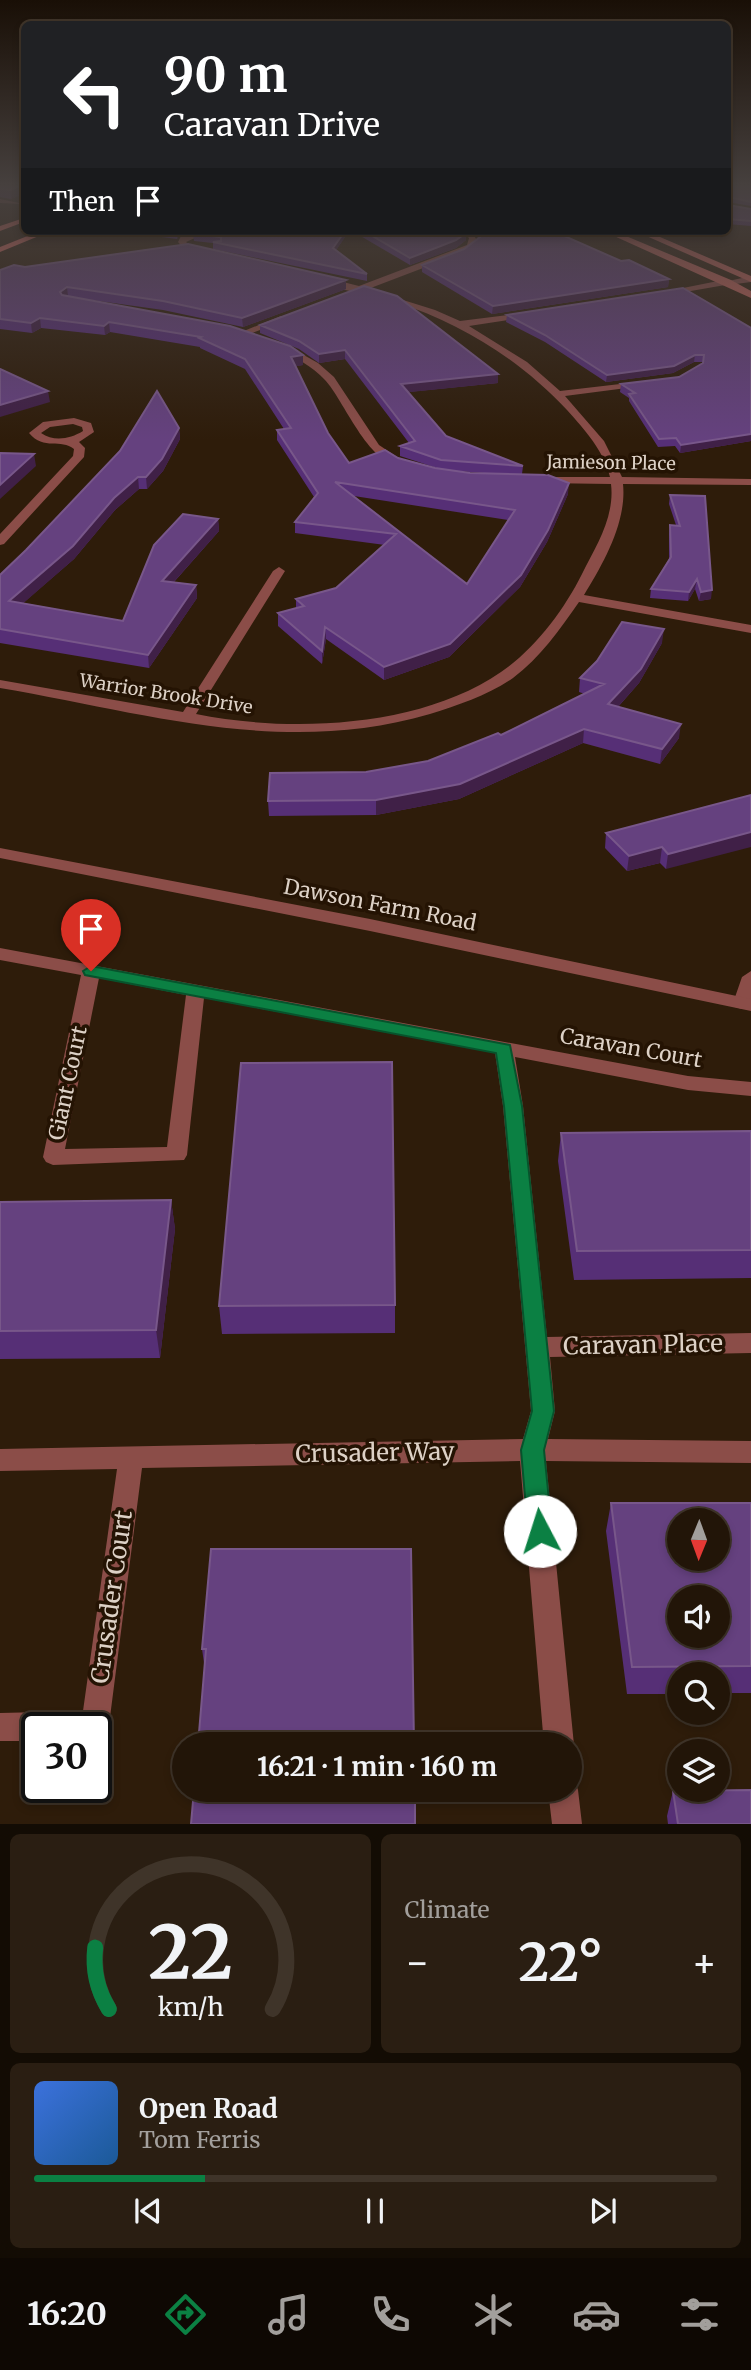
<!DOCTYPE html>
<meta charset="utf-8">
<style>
:root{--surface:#221508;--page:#2a1e12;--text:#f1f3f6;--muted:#a29f9c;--line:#3f3429;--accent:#0b8043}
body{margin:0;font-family:Merriweather,serif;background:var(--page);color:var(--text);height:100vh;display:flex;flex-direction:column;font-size:26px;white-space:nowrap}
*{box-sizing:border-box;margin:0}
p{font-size:23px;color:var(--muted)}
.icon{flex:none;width:38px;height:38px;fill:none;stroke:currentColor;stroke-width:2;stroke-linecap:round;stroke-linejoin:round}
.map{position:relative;height:1824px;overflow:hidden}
.drawer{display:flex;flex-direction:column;gap:10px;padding:10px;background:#130c04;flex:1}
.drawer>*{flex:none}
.guide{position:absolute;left:21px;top:21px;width:710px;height:214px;border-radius:10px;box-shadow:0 4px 10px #0003,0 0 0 2px var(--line);background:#202124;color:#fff;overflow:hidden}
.needle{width:46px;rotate:181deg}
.tools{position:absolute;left:667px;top:1508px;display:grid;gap:14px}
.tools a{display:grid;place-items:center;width:63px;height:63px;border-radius:50%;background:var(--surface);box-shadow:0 4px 10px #0003,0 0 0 2px var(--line);font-size:35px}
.speed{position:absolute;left:21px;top:1712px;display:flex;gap:14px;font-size:35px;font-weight:700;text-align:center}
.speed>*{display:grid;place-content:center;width:91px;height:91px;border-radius:50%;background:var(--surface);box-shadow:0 4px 10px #0003,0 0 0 2px var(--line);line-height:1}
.speed .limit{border:4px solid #111;border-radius:10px;background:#fff;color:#111}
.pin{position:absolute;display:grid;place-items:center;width:60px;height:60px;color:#fff;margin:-72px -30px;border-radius:50% 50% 50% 0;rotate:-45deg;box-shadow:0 0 7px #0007}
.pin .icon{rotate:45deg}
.me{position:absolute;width:77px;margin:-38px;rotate:355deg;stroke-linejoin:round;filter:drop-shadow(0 0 5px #0008)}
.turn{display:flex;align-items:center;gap:24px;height:147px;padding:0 28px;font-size:32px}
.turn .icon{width:91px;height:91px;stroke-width:2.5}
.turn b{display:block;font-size:49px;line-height:60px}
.then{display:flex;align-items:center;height:66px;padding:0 28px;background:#0003;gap:14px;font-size:26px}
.big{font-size:52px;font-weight:700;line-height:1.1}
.drawer .tile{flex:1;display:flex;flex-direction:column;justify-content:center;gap:10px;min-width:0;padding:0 24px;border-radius:10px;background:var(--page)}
.drawer .dial{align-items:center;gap:0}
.dial svg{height:182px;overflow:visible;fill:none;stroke:var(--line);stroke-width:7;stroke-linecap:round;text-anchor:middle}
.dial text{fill:var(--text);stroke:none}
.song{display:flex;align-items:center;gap:21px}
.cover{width:84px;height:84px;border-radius:10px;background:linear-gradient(135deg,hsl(220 70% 55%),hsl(210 70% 35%))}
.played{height:7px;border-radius:4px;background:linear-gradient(90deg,var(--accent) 25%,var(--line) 25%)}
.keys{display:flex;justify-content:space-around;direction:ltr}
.heat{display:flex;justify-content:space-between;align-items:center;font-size:38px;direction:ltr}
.drawer .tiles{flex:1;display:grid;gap:10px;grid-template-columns:1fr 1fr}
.tile:last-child{grid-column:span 2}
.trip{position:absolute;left:172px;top:1732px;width:410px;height:70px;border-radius:35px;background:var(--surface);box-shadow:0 4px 10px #0003,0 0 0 2px var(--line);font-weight:700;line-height:70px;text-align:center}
.menu{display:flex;height:112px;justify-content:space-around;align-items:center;background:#0e0803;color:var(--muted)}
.menu .icon{width:49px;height:49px}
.menu .on{color:var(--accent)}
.menu b{font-size:32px;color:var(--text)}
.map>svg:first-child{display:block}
</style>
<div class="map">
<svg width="751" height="1824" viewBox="0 0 751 1824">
<rect width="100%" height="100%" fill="#2e1c0a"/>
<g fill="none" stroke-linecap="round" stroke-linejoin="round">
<path fill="#8b4d48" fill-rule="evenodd" d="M0,199L24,204L0,203Z
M199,231H211L186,242L191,246L210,251V255L185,250L178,242L181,236Z
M462,231H471L478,242L473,249L368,289L435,310L460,321L531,312L533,314L528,317L469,326L527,362L560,391L646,381V385L642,386L565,396L604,441L622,477L751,479V485L623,484C627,522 603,564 584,595L751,625V633L579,602C560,629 540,658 513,678C488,695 459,705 430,714C283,757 146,713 0,688V680L183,712L273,571L279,567L285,571L196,714C290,733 420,728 501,672C535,649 564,610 582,574C596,546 615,517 611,484L541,483L535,480L541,477H610C604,451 585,430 567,410C519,359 462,324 396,302C373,295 338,291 319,280L323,277L359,286L467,245L469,238Z
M728,279L731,284L662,296L658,293Z
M281,316L284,317V321L247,335L239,333Z
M280,345H286L318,363L334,377L379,445L403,461V465C370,469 344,400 325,380C312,366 296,358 280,349Z
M74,418L91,423L94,432L79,442L85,448L84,457L4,544L0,545V534L73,456L74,449C61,438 44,451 29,433L43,422ZM73,424L82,427L83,431C70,439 54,442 41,433L50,427Z
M0,948L688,1076L751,1082V1096L688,1090L515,1057L523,1106L547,1337L751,1333V1353L550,1357L555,1411L548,1439L751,1441V1463L546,1461L574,1745L569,1755V1745H544L520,1461L142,1468L109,1725L105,1735L96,1739V1727H37V1741H0V1713L83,1711L117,1469L0,1471V1449L523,1439L531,1411L503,1106L495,1053L204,998L187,1155L184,1160L53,1165L46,1162L43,1157L81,975L0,960ZM99,978L186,995L167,1147L65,1149Z
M751,971V1004L742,1009L735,1007L733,1003L742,977Z
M569,1777L574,1779L578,1790L582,1824H552L548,1790H569Z"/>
<path fill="#8b4d48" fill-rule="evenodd" d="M751,276V282L728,285L724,282Z
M0,848L370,919L751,999V1011L370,931L0,858Z"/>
<path fill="#c7645c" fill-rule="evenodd" d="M603,231H614L731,280L751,291V298Z
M635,231H646L751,276V282Z"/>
<path fill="#f6756c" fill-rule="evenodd" d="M24,218V222L0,231V226Z
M40,231H51L0,252V247Z"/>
</g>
<path fill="#562f76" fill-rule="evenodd" d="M24,184L11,199L0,197V185Z
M728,184H751V206L728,202Z
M728,205L751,209V226L728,224Z
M116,231H195L180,233L177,239Z
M200,231H349L336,250L367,274V281L213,249V243L194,241L193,234Z
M352,231H465L466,240L456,248L410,265Z
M473,231H553L621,261L669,279L668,287L492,314L422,272V265L464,249L478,238Z
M25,267L346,289L243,327L163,310L70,297L303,365L296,366L328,433L349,463L398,458L440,469L400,456V446L409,443L345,359L319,363L299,349L260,333V325L498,374V383L408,392L446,436L523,466L522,474L568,494L547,542L520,587L449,657L384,680L326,639L322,664L278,626V613L296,609V599L336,588L385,545L295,533V522L314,497L277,440V430L284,429L245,369L200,348V347L110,332L105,335L41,328L32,333L0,329V270ZM442,470L498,474L470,473ZM354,496L508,520L467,584Z
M507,315L751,328V441L680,453L675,446L658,447L629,401V398L620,392L621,384L679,377L703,363V362H694L673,373L606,382L545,342L506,322Z
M179,428L180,439L163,471L147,489H139L115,510L74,559L23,603L123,621L218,519L219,531L174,582L196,585L197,598L149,668L0,643V575Z
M670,495L711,599L699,601L695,589L688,601L650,598L651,589L669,559V534L670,525H676L669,504Z
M662,643L639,683L618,707L679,738L660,764L583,743L459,799L376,815L269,816L268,801L366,772L428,761L501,735L585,694L579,692L580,678Z
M751,795L666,869L660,863L627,871L605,848L606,833Z
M751,1131V1278L574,1280L558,1161L561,1133Z
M171,1200L175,1229L160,1358L0,1359V1202Z
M395,1305V1333L222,1334L219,1306Z
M611,1503H751V1693H718V1675H679V1694H627L606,1531Z
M411,1549L205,1670L202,1649Z
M673,1791L751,1824H668L667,1816Z"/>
<path fill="#402047" d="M24,185V194L11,199L10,190Z
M177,231H195L180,233L177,239Z
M345,231H349L333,255V248Z
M466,233V240L456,248L410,265V258Z
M669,279L668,287L492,314L493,306Z
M346,280V289L243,327L242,318Z
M67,287L68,296L61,302L60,292Z
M40,318L41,328L32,333L31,323Z
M109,322L110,332L105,335L104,326Z
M345,350V359L319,363V354Z
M303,355V365L292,367L291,357Z
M695,355L694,362L673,373L606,382L607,375Z
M498,374V383L401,393V384Z
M48,391L50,402L0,417V405Z
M179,428L180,439L163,471L147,489L146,477Z
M751,434V441L680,453L681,445Z
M34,454L36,466L0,499V485Z
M138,477L139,489L115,510L74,559L11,614L9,601L114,498Z
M569,483L568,494L547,542L520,587L449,657L384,680V667Z
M218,519L219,531L163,594L162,581Z
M697,579L695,589L688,601L689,592Z
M196,585L197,598L149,668L148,655Z
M712,590L711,599L699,601L701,592Z
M325,627L326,639L322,664V651Z
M664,629L662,643L639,683L607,719L608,704Z
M681,724L679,738L660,764L662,749Z
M584,729L583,743L459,799L376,815V800Z
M751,832V847L666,869L668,854Z
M662,847L660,863L627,871L629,856Z
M171,1200L175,1229L160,1358L156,1330Z"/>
<path fill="#65417f" stroke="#78578a" stroke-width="2" fill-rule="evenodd" d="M24,184L10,190L0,189L1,184Z
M728,184H751V202L729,197L728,198Z
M728,205L751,209V221L728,219Z
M200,231H345L333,248L367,274L213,242L221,241V237L193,234Z
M364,231H465L466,233L456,240L410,258Z
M479,231H553L621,261L629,260L669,279L493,306L422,265L464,249L480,237V233Z
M188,244L346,280L242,318L163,301L67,287L60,292L62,295L230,326L290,346L303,355L291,357L328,433L349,463L385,450L398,458L435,468L470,473L548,475L569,483L548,530L521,575L450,644L384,667L325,627L322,651L278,613L304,606L296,599L336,588L396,534L295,522L318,493L277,430L291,428L245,359L199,338L201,337L109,322L104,326L40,318L31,323L0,319V270L14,265L25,267ZM335,482L515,510L467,584Z
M364,286L397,296L498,374L401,384L446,436L523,466L441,460L400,446L415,441L345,350L319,354L299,341L260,325Z
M683,288L751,328V434L681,445L676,438L659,439L629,394L635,393L621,384L679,377L703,363L704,355H695L674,366L607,375L545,335L507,315Z
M0,369L48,391L0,405Z
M157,391L179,428L162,459L146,477H138L114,498L73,546L9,601L123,621L154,545L183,514L218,519L162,581L196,585L148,655L0,629V575L26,550L120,451Z
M0,453L34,454L0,485Z
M670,495L705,496L712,590L701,592L697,579L689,592L651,589L671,557L670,525L680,526Z
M622,622L664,629L641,669L608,704L681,724L662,749L584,729L460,784L376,800L268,801L270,773L366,772L428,761L498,733L501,735L604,684L580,678L597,661Z
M751,795V832L668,854L662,847L629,856L606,833Z
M392,1062L395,1305L219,1306L241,1063Z
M751,1131V1250L577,1251L561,1133Z
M171,1200L156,1330L0,1331V1202Z
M611,1503H751V1666L632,1667ZM679,1521H718V1559H679ZM679,1598H718V1636H679Z
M211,1549H411L414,1745H198L206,1649H202Z
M194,1790H415V1824H191Z
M751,1790V1824H678L673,1791Z"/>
<linearGradient id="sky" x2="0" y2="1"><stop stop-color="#190f06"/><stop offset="0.42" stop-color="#46403e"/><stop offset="1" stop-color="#46403e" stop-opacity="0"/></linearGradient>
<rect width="751" height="440" fill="url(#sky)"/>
<path fill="#0b8043" stroke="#07532c" stroke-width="2" d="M91,966L510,1045L522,1106L554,1411L544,1450L552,1531L548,1538L540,1542L531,1538L528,1531L521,1450L532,1411L504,1106L496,1053L85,975L83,971Z"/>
<g text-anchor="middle" stroke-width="7" stroke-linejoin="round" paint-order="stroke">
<g font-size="18" fill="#ddd1c6" stroke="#241303">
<text transform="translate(611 463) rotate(1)" y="6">Jamieson Place</text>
<text transform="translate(166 694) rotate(9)" y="6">Warrior Brook Drive</text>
</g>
<g font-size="21" fill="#ddd1c6" stroke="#241303">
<text transform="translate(380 905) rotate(11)" y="7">Dawson Farm Road</text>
<text transform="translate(631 1048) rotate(10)" y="7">Caravan Court</text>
<text transform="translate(68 1083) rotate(-78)" y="7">Giant Court</text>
</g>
<g font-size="24" fill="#ddd1c6" stroke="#241303">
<text transform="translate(643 1345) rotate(-1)" y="8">Caravan Place</text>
<text transform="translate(375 1453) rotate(-1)" y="8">Crusader Way</text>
<text transform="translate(112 1597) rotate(-82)" y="8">Crusader Court</text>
</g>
</g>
</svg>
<div class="tools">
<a><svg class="needle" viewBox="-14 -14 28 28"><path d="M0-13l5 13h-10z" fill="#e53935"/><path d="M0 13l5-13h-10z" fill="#a29f9c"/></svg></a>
<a><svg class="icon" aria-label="sound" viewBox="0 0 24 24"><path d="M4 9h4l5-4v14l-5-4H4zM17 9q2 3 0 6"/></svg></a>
<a><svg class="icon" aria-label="search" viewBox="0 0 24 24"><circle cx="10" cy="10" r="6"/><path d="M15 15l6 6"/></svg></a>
<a><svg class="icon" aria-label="layers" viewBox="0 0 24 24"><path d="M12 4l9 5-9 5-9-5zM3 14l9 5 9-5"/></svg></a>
</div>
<div class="speed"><div class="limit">30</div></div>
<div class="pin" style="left:91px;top:971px;background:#d93025"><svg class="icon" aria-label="arrive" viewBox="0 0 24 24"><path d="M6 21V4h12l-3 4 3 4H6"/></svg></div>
<svg class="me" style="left:540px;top:1531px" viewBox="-20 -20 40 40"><circle r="19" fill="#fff"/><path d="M0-13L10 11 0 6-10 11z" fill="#0b8043"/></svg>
<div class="trip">16:21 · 1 min · 160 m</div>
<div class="guide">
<div class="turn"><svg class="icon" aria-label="left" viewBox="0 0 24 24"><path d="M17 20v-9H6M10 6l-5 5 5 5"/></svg><div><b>90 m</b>Caravan Drive</div></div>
<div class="then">Then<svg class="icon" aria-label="arrive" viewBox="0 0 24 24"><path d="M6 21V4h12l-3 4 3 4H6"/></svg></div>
</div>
</div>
<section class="drawer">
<div class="tiles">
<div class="tile dial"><svg viewBox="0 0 100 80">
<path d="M14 69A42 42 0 1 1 86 69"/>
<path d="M14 69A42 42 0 0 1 8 42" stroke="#0b8043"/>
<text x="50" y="56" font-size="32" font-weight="700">22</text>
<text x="50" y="72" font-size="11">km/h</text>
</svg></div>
<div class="tile"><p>Climate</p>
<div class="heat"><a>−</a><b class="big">22°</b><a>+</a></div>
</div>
<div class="tile">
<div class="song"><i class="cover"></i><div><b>Open Road</b><p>Tom Ferris</p></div></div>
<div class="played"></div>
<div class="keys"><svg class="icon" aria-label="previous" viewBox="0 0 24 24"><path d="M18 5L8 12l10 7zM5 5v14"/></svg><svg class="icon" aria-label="pause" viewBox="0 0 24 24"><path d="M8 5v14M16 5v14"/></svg><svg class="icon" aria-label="next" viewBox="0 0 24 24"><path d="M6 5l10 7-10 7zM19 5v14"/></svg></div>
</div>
</div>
</section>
<nav class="menu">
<b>16:20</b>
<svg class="icon on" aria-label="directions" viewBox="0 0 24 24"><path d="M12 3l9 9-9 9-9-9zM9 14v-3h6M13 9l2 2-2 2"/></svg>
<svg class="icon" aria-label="music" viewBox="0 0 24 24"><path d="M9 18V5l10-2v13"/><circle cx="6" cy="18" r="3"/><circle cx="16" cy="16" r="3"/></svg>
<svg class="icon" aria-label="phone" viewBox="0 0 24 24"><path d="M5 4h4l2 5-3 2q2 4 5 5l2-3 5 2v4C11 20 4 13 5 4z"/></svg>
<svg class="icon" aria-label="climate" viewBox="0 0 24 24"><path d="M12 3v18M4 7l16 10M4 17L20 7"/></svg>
<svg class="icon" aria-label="car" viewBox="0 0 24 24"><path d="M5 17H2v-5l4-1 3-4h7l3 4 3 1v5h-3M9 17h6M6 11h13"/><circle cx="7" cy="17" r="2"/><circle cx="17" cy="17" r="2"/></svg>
<svg class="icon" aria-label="filters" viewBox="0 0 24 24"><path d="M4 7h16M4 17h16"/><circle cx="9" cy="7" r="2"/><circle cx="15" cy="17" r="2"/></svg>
</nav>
